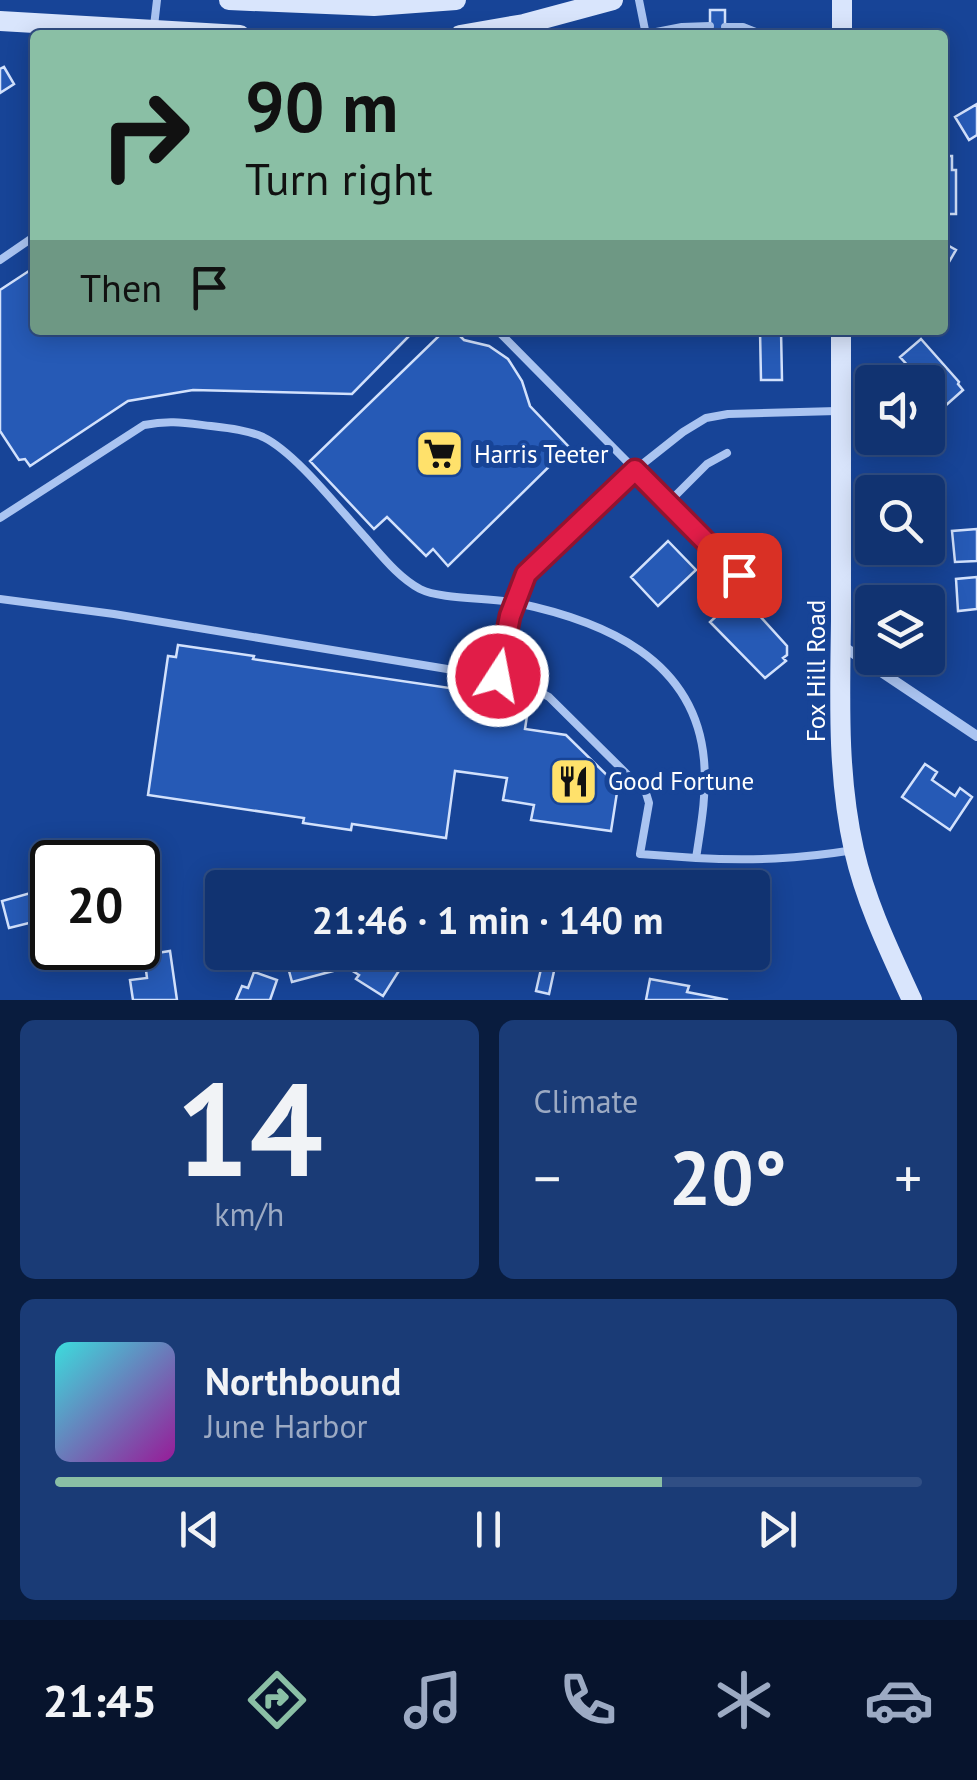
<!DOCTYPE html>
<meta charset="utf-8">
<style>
:root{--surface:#113371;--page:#1a3b76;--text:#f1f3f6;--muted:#9caac3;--line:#304e84;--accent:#8abfa5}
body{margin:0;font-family:"PT Sans",sans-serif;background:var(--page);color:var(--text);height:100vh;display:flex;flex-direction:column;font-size:38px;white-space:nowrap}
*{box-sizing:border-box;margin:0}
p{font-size:32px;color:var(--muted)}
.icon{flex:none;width:55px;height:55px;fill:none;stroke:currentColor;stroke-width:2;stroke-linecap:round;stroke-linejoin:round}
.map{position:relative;height:1000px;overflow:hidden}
.sheet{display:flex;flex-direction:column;gap:20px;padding:20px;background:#091c3e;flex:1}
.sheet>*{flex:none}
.hud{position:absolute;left:30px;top:30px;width:918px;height:305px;border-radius:10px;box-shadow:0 5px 25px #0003,0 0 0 2px var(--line);background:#8abfa5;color:#111;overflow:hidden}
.controls{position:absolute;left:855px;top:365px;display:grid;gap:20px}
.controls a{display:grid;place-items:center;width:90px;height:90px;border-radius:10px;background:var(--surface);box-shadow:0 5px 25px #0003,0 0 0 2px var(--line);font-size:50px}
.speed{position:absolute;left:30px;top:840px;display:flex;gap:20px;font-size:50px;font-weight:700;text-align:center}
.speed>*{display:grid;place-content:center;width:130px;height:130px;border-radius:50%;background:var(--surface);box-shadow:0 5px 25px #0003,0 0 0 2px var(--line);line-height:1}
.speed .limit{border:5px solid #111;border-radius:15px;background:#fff;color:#111}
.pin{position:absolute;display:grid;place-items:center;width:85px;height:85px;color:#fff;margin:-42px;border-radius:20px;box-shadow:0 5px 15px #0006}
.me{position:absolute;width:110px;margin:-55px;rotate:11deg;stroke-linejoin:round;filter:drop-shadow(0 0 8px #0008)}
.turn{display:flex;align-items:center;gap:35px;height:210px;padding:0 50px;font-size:45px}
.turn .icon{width:130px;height:130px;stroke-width:2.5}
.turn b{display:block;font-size:70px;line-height:85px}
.then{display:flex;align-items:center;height:95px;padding:0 50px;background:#0003;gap:20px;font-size:38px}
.big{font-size:75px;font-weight:700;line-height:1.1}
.sheet .card{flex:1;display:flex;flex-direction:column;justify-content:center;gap:15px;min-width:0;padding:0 35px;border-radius:15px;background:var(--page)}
.sheet .dial{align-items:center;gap:0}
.dial b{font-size:130px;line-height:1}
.song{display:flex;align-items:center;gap:30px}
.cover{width:120px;height:120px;border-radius:15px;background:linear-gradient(135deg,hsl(180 70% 55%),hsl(300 70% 35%))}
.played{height:10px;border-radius:5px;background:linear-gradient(90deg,var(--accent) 70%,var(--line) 70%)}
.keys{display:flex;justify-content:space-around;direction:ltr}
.heat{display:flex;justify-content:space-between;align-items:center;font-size:55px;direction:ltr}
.sheet .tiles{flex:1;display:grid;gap:20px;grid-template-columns:1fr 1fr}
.card:last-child{grid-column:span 2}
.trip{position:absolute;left:205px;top:870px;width:565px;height:100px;border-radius:10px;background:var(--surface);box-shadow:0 5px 25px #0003,0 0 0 2px var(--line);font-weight:700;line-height:100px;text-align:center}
.dock{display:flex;height:160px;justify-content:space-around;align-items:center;background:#07142d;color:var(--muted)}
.dock .icon{width:70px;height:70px}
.dock .selected{color:var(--accent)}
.dock b{font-size:45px;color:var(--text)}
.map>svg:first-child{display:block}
</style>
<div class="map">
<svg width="977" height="1000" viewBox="0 0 977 1000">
<rect width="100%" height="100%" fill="#174497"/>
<path fill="#265ab6" stroke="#d2e1fc" stroke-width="2.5" d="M710,10H725V35H710Z
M4,67L14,84L0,93V69Z
M977,104V135L969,140L955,117Z
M942,156H952V170H956V214H942Z
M942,242L956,250L942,274Z
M35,267V330H293V332H300V330H415L352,394L193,390L128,401L30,466L25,459L19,460L0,431V290Z
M445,330H454L464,340L489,346L508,359L522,381L530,406L569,447L448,566L433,549L426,556L387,517L374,529L310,461Z
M760,330H781L782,380H761Z
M921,339L959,382L958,384L963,390L944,407L928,388V382H923L900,357Z
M977,529V561L955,562L952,531Z
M668,541L696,570L658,606L631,577Z
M977,577V609L958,611L956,579Z
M740,594L787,646V655L783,658L786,661L765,678L710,622Z
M178,645L254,656L253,659L470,691L469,701L528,709L525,729L566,735L618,786L611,831L531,820L534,805L503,800L507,778L455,771L446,838L352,824L351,830L303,823L304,818L148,795L168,656L176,657Z
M925,764L937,772L932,780L955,796L960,788L972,797L950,830L902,797Z
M52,887V936L42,939L37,921L9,928L2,901Z
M170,951L177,1000H133L130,980L147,978L144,955Z
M298,952H329L333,971L292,982L285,956Z
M357,952H374L400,969L383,996L356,979L359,975L348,968Z
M522,952H570L568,964L556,962L549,994L536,991L543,960L522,955Z
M254,972L277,980L270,1000H236L242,986L248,988Z
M650,979L689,986L687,992L728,1000H646Z"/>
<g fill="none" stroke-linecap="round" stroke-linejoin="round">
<path stroke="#aac4f1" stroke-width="8" d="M639,0L646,35
M154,26L157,0
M725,27H743L763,35
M646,34L682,27L710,26
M0,260L35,236
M497,330L739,575
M668,503L707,464L727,453
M0,518L144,425C170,420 185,423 211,426C228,428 247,430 263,437C296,453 339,509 365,537C382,556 398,577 420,589C442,600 491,597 517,603C604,621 695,659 704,760C707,793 701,826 696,858C752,861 798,859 854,850
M0,599L114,614L520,681L549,697L646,793L649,803L640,854L696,858
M498,676C504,639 510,594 534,564L635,470L683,432L706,418L728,414L837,411"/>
<path stroke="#aac4f1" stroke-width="10" d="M841,645L977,736"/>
<path stroke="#d9e5fc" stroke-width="20" d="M229,0L374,6L456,0
M0,21L240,35
M460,35L524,24L613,0
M842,35V0
M841,330C841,427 841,524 841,621C840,698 837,775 854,850C866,903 890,952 912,1000"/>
</g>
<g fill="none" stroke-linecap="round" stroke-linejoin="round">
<defs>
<path id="route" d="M498,676L510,616L526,574L635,470L739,575"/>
</defs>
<use href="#route" stroke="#92132f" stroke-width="25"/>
<use href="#route" stroke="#e11d48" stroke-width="18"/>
</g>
<defs>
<symbol id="supermarket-square" viewBox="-11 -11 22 22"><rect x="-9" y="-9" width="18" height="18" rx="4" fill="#ffe16b" stroke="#174497"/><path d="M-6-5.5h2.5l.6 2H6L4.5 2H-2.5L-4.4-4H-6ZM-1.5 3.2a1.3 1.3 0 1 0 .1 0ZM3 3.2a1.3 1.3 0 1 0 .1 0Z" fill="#111"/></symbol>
<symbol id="restaurant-square" viewBox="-11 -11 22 22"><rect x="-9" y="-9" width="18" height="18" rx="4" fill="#ffe16b" stroke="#174497"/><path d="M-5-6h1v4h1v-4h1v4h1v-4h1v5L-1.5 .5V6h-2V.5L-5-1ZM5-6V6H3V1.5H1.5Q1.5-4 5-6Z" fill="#111"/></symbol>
</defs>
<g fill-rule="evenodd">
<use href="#supermarket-square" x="412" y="426" width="55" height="55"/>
<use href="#restaurant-square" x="546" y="754" width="55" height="55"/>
</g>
<g text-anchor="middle" stroke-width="10" stroke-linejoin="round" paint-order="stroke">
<g font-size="25" fill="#fff" stroke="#174497" text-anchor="start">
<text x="474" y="463">Harris Teeter</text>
<text x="608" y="790">Good Fortune</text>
</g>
<g font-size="25" fill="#fff" stroke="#174497">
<text transform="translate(816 671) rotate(-90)" y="9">Fox Hill Road</text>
</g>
</g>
</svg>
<div class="controls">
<a><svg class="icon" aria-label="sound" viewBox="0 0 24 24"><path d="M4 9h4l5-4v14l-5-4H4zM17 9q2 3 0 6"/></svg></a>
<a><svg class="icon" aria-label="search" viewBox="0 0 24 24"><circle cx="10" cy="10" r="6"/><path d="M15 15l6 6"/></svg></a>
<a><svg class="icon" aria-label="layers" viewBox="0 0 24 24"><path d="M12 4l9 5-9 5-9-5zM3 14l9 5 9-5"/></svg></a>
</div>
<div class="speed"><div class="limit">20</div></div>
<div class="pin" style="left:739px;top:575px;background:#d93025"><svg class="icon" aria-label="arrive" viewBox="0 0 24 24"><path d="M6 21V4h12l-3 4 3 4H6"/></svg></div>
<svg class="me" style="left:498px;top:676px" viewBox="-20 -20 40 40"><circle r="17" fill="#e11d48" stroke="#fff" stroke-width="3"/><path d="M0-11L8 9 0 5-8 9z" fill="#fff"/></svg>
<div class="trip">21:46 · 1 min · 140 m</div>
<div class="hud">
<div class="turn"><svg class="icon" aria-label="right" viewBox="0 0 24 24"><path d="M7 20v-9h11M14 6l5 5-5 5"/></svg><div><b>90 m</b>Turn right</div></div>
<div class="then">Then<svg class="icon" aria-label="arrive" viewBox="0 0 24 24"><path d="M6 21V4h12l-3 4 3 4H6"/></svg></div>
</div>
</div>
<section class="sheet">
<div class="tiles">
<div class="card dial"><b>14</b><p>km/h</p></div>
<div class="card"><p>Climate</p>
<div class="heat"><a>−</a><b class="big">20°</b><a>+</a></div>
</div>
<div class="card">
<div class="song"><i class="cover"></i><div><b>Northbound</b><p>June Harbor</p></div></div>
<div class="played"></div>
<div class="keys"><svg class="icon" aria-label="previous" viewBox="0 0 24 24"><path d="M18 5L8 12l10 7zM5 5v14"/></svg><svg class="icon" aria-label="pause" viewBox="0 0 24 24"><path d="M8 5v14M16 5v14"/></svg><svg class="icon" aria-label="next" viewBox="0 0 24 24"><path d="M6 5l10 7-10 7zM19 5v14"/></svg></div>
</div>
</div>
</section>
<nav class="dock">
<b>21:45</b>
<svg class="icon selected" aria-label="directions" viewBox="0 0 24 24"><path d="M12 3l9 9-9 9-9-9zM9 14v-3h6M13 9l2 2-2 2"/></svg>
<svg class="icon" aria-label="music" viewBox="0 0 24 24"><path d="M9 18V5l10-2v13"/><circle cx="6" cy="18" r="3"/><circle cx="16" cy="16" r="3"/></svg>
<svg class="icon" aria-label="phone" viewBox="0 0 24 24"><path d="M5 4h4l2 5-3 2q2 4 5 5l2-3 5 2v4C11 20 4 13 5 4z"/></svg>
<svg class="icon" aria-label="climate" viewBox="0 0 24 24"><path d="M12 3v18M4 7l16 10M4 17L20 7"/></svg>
<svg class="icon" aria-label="car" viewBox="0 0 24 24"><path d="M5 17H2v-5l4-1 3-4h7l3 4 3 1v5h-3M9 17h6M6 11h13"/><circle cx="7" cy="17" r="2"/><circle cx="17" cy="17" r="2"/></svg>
</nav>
